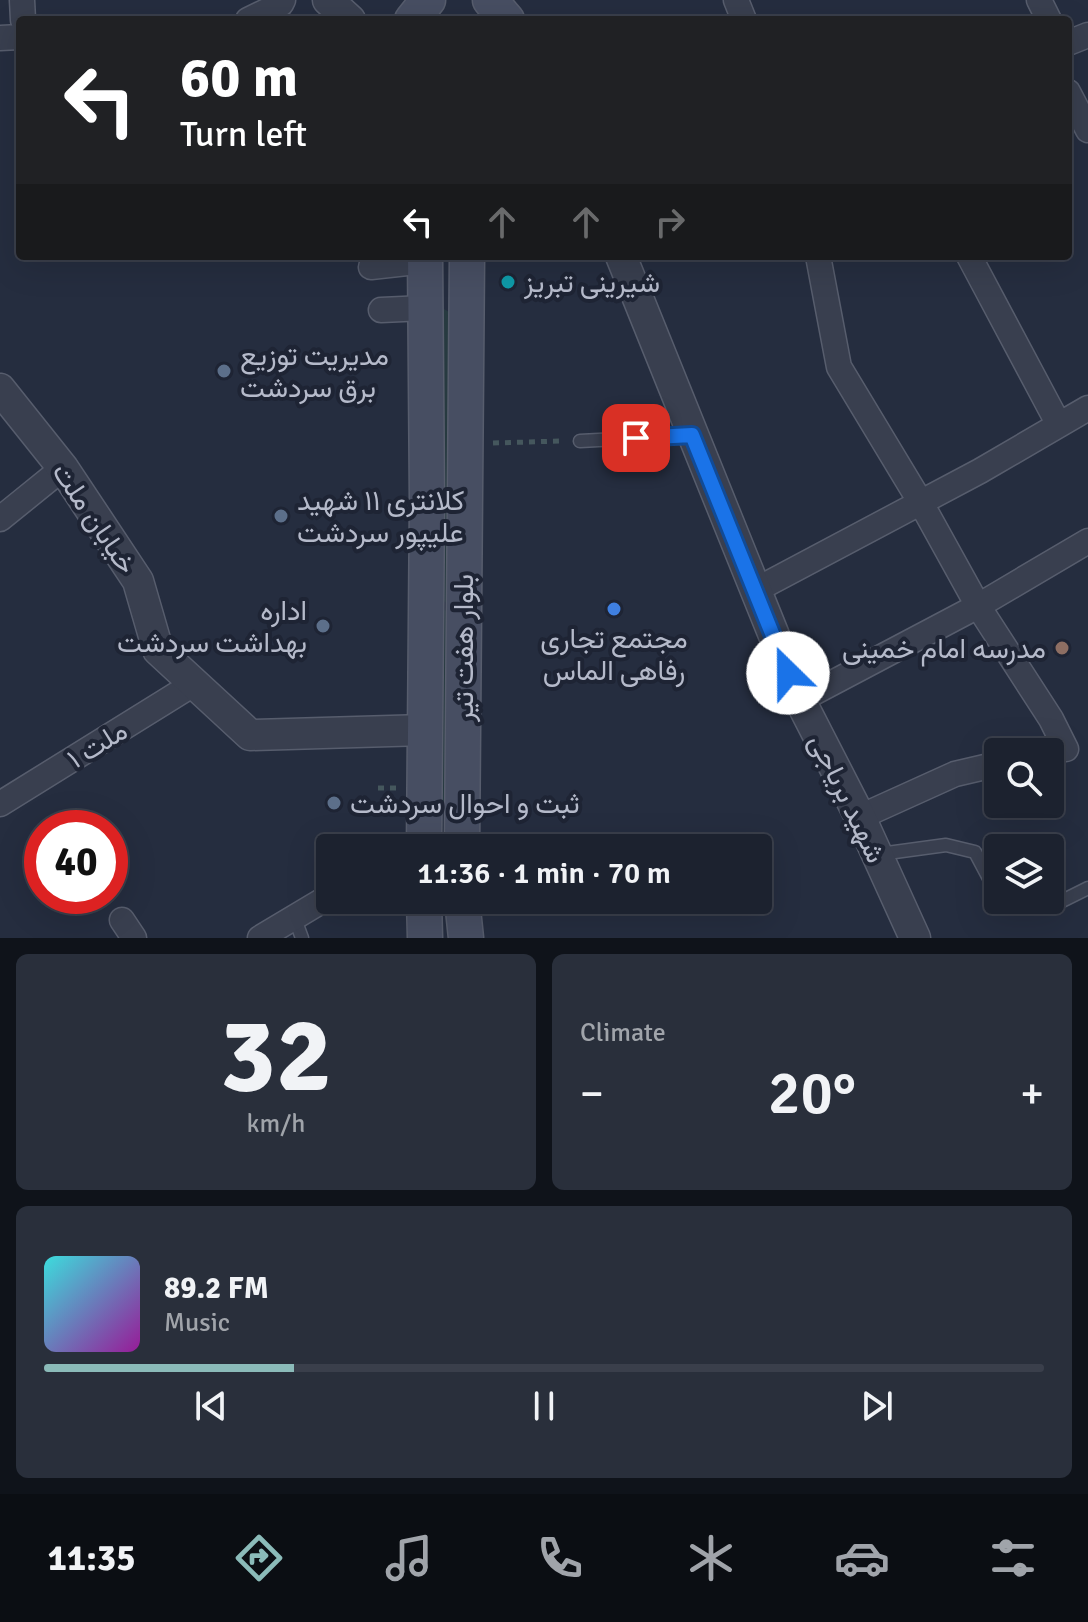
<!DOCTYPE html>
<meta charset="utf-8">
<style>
:root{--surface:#1c222f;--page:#292f3b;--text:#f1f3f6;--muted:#a0a4aa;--line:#3a3f4b;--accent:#8bbbb9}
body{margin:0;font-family:Signika,Vazirmatn,sans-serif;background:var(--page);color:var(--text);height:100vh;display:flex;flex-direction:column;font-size:30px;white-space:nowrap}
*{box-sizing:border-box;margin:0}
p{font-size:26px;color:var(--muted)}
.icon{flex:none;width:44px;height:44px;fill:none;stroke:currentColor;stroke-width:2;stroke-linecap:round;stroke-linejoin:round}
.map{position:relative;height:938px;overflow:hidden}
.drawer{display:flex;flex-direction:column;gap:16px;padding:16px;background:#0f131a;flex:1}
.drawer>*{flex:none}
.top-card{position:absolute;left:16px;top:16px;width:1056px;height:244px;border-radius:8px;box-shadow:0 8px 32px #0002,0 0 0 2px var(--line);background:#202124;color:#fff;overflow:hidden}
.tools{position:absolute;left:984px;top:738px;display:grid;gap:16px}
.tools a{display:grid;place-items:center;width:80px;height:80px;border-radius:8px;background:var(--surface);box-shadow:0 8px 32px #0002,0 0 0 2px var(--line);font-size:40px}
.speed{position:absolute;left:24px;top:810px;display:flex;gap:16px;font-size:40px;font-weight:700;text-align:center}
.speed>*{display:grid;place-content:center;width:104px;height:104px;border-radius:50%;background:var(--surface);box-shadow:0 8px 32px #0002,0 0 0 2px var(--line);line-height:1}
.speed .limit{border:12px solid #d22;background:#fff;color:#111}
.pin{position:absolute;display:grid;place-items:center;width:68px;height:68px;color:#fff;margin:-34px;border-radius:16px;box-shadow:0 4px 12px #0006}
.me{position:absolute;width:88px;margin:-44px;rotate:337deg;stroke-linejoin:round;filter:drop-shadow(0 0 6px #0008)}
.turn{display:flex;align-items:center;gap:28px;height:168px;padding:0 32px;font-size:36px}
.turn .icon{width:104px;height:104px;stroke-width:2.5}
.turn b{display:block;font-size:56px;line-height:68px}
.lanes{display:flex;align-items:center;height:76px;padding:0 32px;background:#0003;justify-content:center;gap:40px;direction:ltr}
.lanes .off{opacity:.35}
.big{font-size:60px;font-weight:600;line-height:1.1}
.drawer .widget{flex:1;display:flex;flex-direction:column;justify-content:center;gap:12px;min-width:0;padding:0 28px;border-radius:12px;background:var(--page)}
.drawer .dial{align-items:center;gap:0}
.dial b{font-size:104px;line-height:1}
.song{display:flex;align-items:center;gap:24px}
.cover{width:96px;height:96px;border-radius:12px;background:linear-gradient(135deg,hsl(180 70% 55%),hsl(300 70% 35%))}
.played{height:8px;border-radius:4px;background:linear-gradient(90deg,var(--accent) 25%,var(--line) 25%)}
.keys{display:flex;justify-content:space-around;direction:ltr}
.heat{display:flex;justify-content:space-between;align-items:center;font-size:44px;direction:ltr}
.drawer .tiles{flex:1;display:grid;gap:16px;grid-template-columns:1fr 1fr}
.widget:last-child{grid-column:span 2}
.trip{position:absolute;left:316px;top:834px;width:456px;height:80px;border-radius:8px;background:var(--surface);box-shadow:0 8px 32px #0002,0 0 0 2px var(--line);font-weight:600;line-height:80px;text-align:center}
.tab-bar{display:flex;height:128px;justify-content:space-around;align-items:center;background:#0b0e13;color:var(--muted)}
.tab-bar .icon{width:56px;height:56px}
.tab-bar .active{color:var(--accent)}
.tab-bar b{font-size:36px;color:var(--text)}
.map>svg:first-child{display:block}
</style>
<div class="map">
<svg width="1088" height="938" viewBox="0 0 1088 938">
<rect width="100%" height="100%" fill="#252d3f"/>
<path fill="#273a40" d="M444,309L449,312L450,596L445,603L442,595L441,313Z
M443,609L450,613L446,806L438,802L439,612Z"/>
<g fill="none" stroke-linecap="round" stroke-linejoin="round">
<defs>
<path id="service" d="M580,441L692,435
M880,854L946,845L975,852L992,884L998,882
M1046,900L1050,907L1088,888
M295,919L302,938"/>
<path id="minor" d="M22,0L23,20
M736,0L744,20
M1039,0L1049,20
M248,20L281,4L283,0
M0,38L20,37
M1068,43L1088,35
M1068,92L1088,130
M818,256L839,367L921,503L978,606L1051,719L1066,749
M969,256L1059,425
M371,267L425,261
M381,310L425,308
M0,519L63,468
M754,591L980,471L1088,408
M800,700L978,606L1088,541
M0,804L195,683
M860,817L955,774L998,764
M122,920L134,938
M260,938L330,896"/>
<path id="tertiary" d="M328,0L350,20
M621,256L800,700L860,817L915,938
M0,389L63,468L138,581L158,650L250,735L425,730"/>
<path id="secondary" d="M490,0L507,20
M412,20L428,0
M424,848L427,503L425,256
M462,848L467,256
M424,900L425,938
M462,900L466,938"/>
</defs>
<use href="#service" stroke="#575d6d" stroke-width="15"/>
<use href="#minor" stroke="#575d6d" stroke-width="27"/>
<use href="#tertiary" stroke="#575d6d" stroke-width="33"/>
<use href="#secondary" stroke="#575d6d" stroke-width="37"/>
<path stroke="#45575d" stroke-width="5" stroke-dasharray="6 6" stroke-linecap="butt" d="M493,443L562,441
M378,788H397"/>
<use href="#service" stroke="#393f4f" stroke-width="12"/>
<use href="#minor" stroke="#393f4f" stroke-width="24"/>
<use href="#tertiary" stroke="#393f4f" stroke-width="30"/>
<use href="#secondary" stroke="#474e62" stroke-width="34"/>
</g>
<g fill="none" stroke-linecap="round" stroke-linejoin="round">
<defs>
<path id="route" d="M636,438L692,435L788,673"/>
</defs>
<use href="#route" stroke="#114b97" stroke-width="20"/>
<use href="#route" stroke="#1a73e8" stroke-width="14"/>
</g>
<circle fill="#0f9aa8" stroke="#1e2434" stroke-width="3" cx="508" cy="282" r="8"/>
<g fill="#5c6f8a" stroke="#1e2434" stroke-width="3">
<circle cx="224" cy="371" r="8"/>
<circle cx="281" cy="516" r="8"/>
<circle cx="323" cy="626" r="8"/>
<circle cx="334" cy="803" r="8"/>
</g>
<circle fill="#3f7fe0" stroke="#1e2434" stroke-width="3" cx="614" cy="609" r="8"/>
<circle fill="#8d6e63" stroke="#1e2434" stroke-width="3" cx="1062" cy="648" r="8"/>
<g text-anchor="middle" stroke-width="8" stroke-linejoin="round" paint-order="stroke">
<g font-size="28" fill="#b5baca" stroke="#1e2434" text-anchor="start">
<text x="524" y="292">شیرینی تبریز</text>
<text x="240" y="365">مدیریت توزیع<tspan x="240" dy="32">برق سردشت</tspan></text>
<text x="297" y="510">کلانتری ۱۱ شهید<tspan x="297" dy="32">علیپور سردشت</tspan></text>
<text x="307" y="620" text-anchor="end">اداره<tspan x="307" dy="32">بهداشت سردشت</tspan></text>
<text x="614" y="648" text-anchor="middle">مجتمع تجاری<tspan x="614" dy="32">رفاهی الماس</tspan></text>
<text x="1046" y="658" text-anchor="end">مدرسه امام خمینی</text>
<text x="350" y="813">ثبت و احوال سردشت</text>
</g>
<g font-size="28" fill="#b5baca" stroke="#1e2434">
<text transform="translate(95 518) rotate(56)" y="10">خیابان ملت</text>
<text transform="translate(463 648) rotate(-90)" y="10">بلوار هفت تیر</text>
<text transform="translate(97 744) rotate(-32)" y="10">ملت ۱</text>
<text transform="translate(848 798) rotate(64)" y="10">شهید بریاجی</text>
</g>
</g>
</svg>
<div class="tools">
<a><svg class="icon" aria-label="search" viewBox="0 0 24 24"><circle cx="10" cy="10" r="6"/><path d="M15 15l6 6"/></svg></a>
<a><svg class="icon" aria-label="layers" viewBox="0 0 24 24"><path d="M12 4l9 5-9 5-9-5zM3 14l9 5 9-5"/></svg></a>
</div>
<div class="speed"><div class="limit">40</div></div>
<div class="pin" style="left:636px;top:438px;background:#d93025"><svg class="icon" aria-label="arrive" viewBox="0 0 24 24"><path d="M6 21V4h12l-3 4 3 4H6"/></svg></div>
<svg class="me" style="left:788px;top:673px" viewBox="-20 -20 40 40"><circle r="19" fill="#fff"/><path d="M0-13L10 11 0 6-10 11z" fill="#1a73e8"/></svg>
<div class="trip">11:36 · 1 min · 70 m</div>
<div class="top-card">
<div class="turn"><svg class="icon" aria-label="left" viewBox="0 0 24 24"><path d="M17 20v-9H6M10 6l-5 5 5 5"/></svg><div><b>60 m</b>Turn left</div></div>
<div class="lanes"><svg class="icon" aria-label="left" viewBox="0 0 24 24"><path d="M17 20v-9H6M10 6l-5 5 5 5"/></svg><svg class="icon off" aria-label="ahead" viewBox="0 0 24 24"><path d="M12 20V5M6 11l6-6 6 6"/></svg><svg class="icon off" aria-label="ahead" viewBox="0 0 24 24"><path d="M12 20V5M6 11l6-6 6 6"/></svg><svg class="icon off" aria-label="right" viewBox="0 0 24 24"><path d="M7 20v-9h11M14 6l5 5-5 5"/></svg></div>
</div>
</div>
<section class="drawer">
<div class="tiles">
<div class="widget dial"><b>32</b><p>km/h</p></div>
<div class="widget"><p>Climate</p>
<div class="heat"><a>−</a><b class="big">20°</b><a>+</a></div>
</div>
<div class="widget">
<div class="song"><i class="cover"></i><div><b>89.2 FM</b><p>Music</p></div></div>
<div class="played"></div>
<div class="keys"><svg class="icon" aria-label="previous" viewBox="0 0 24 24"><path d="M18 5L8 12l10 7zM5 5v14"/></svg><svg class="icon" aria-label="pause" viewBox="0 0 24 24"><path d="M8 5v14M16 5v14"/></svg><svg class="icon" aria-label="next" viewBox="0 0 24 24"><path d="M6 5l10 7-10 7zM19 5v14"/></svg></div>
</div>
</div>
</section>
<nav class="tab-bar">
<b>11:35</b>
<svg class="icon active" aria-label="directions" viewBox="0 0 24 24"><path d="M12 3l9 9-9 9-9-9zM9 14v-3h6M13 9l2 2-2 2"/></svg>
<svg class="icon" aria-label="music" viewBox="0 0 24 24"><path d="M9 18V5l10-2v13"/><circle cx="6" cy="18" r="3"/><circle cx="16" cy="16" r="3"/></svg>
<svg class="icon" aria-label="phone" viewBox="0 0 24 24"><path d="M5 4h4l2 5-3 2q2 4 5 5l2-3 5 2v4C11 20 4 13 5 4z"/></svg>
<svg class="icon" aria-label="climate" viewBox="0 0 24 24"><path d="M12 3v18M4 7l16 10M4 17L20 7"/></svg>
<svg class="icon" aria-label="car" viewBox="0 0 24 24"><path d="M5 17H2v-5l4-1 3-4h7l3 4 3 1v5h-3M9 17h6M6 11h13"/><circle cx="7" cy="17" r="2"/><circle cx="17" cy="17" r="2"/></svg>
<svg class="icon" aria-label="filters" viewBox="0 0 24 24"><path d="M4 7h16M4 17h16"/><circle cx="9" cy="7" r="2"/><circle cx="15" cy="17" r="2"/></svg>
</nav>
